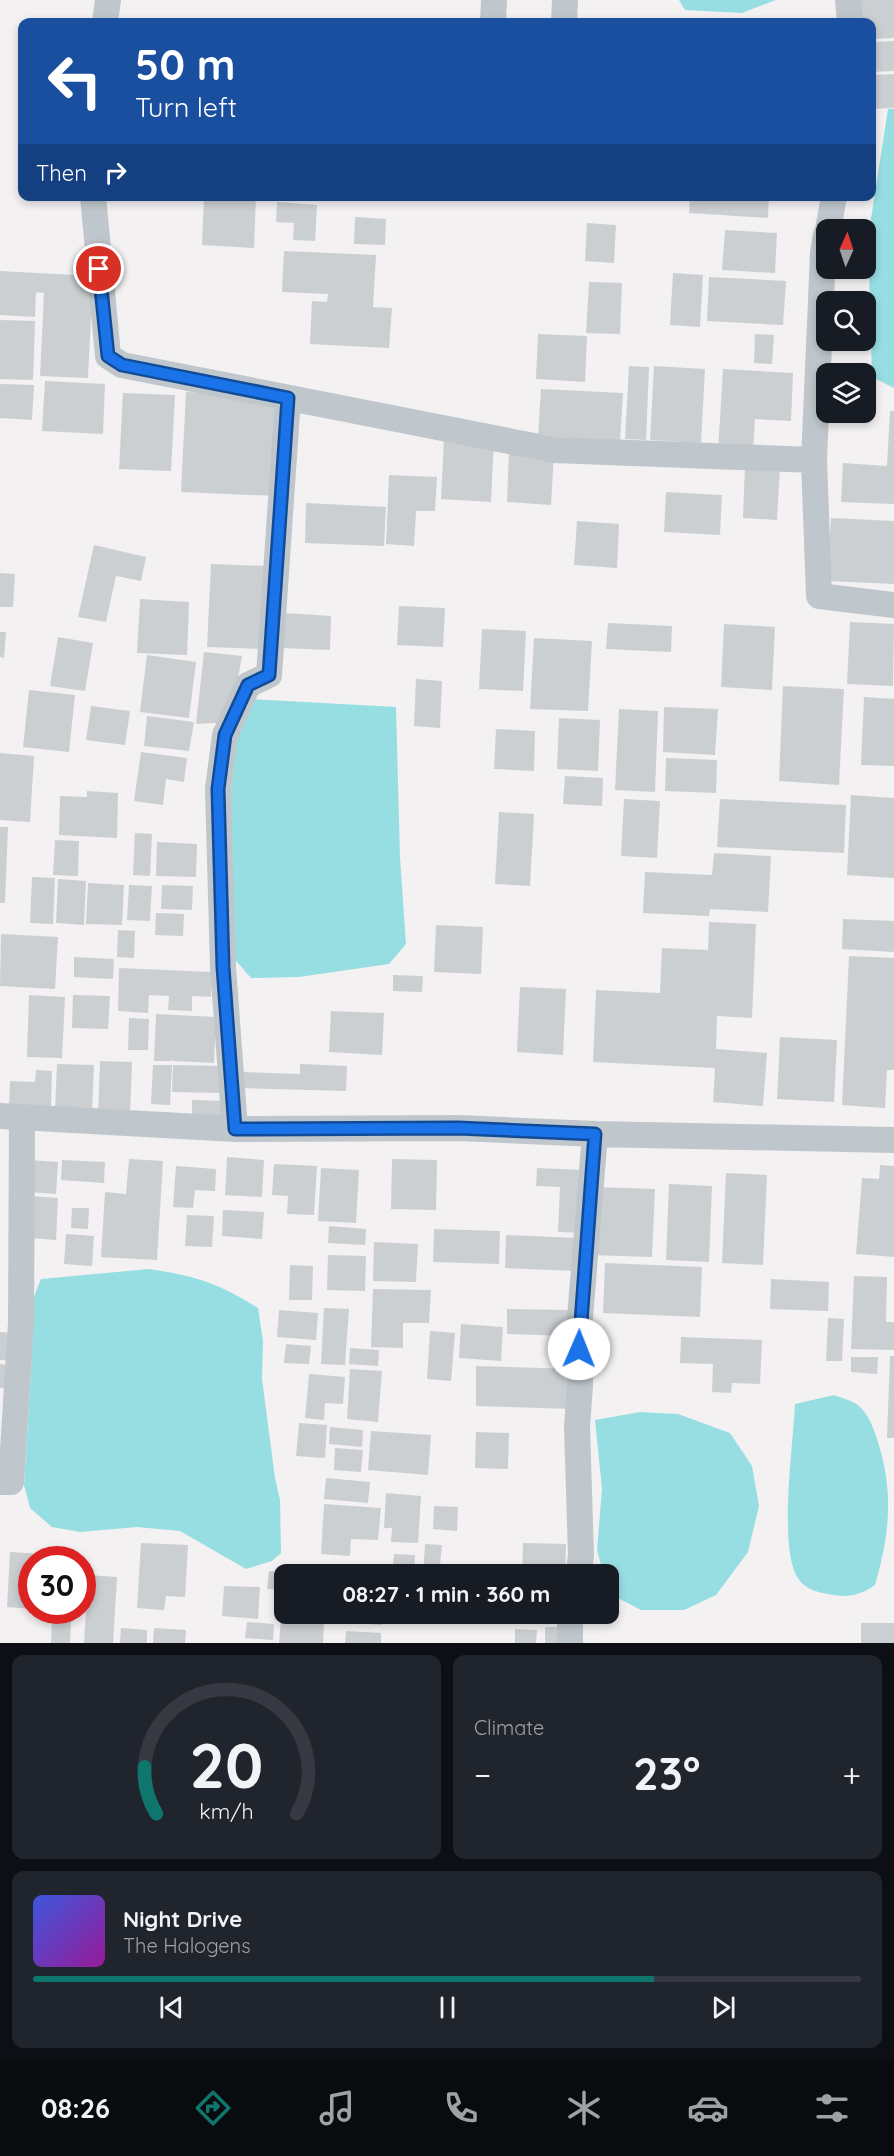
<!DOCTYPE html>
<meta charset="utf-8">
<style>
:root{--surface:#171b24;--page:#20242c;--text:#f1f3f6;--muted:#9ea1a6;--line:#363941;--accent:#0f766e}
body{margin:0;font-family:Quicksand,sans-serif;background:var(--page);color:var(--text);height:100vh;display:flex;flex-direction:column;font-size:22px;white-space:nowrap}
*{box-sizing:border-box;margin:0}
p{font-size:20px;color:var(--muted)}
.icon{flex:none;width:33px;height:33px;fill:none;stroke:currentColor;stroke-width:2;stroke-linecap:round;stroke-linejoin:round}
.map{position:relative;height:1643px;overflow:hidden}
.details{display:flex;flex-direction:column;gap:12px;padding:12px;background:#0d0f14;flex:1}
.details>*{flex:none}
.guide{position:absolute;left:18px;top:18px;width:858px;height:183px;border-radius:12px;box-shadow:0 3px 9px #0003;background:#1a4fa0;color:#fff;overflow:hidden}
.needle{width:39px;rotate:3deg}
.controls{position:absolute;left:816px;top:219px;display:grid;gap:12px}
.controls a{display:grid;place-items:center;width:60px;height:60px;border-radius:12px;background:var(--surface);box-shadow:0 3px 9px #0003;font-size:30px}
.speed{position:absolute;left:18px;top:1546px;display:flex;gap:12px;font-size:30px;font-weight:700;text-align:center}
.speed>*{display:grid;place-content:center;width:78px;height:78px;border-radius:50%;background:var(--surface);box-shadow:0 3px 9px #0003;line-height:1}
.speed .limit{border:9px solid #d22;background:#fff;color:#111}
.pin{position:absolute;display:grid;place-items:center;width:51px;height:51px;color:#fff;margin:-26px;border:3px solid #fff;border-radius:50%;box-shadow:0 2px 6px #0007}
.me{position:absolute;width:66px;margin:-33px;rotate:1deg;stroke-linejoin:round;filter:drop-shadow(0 0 4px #0008)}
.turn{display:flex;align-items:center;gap:21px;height:126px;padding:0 18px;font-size:27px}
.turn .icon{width:78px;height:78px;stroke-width:2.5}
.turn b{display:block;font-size:42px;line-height:51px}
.then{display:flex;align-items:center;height:57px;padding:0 18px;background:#0003;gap:12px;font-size:22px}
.big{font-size:45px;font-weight:700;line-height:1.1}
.details .widget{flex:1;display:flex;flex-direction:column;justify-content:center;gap:9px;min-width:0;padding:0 21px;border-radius:12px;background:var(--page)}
.details .dial{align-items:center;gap:0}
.dial svg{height:156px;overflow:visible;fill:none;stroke:var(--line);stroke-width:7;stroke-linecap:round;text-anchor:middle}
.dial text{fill:var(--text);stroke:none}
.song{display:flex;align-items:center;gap:18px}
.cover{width:72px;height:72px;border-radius:9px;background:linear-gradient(135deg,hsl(230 70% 55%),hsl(300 70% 35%))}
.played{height:6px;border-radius:3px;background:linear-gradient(90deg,var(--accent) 75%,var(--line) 75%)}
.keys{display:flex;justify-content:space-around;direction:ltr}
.heat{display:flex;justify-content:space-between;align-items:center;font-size:33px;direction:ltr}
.details .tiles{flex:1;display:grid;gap:12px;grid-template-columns:1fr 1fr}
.widget:last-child{grid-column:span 2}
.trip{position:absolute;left:274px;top:1564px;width:345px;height:60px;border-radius:12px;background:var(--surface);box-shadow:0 3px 9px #0003;font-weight:700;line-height:60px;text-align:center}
.tabs{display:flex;height:96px;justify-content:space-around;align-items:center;background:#090b0e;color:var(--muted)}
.tabs .icon{width:42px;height:42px}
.tabs .selected{color:var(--accent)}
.tabs b{font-size:27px;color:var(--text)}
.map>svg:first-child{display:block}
</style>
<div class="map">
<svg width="894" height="1643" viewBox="0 0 894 1643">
<rect width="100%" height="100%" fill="#f3f1f2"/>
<path fill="#97dee3" d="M679,0H776L742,13L685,10Z
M888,109H894V388L872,377L868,238Z
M248,699L396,707L400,858L406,944L389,964L299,977L251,978L230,954L228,815L237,738Z
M149,1269C196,1276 218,1283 258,1308L263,1341L262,1379L275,1478L280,1500L281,1553L272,1561L246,1569L180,1531L137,1527L80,1532L52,1527L30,1508L24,1485L32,1353L33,1299L41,1279Z
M834,1395C842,1398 853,1401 859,1406C869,1415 873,1427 877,1439C894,1491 890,1533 875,1585C859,1596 847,1598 828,1594C814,1592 801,1587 795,1573C780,1537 793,1446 795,1404Z
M640,1412L678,1414L730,1433L752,1466L759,1506L748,1552L716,1595L684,1610H641L612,1595L609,1588V1575H604L597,1550L602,1489L595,1420Z"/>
<path fill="#cccfd2" d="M860,0H894V38L872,39V22H861Z
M894,41V71L872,72V42Z
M894,74V108L873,109L872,75Z
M204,196H256L254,248L202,245Z
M690,196H769L768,218L689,213Z
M277,202L317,205L315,241L293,240L294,223L276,222Z
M355,217L386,219L385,245L354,244Z
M587,223L616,225L614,263L585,261Z
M725,230L777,233L775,273L722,270Z
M284,251L376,255L373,307L392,308L389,348L310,344L312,301L327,302L328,294L282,292Z
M0,271L93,276L88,378L40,376L44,293L36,292L35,317L0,315Z
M673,273L703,275L700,327L670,325Z
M709,277L786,281L783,325L707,321Z
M589,282L622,283L620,334L586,333Z
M0,320L35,321L33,380L0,379Z
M538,334L587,336L585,382L536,379Z
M755,334L774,335L772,364L754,363Z
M629,366L649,367L646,440L625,439Z
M654,366L705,369L701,443L650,440Z
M723,369L793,373L791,421L755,419L753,453L718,452Z
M45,381L105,384L103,434L42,431Z
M0,384L34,385L32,420L0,418Z
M541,389L623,393L620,441L538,436Z
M186,392L282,396L277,496L181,492Z
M123,393L175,395L171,471L119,469Z
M890,411H894V504L841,502L843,463L887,466Z
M444,438L494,440L491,502L441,499Z
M509,450L554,452L551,505L507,502Z
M745,466L780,467L777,520L743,518Z
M389,475L437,477L435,511H416L414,546L386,544Z
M666,492L722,495L720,535L664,532Z
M306,503L386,507L384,546L305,543Z
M831,518L894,521V584L827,581Z
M577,521L619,524L617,568L574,565Z
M94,545L146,557L141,581L116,576L106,622L78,617Z
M211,564L266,566L262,649L207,647Z
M0,573L15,574L13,607H0Z
M140,599L189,602L187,655L137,653Z
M399,606L445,608L443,647L397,645Z
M284,613L331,616L330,650L282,648Z
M850,622L894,624L893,686L847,684Z
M608,623L672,626L671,652L606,649Z
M724,624L775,627L772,690L721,687Z
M482,629L526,631L523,691L479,689Z
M0,632H6L4,658L0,657Z
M58,637L93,643L85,691L50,686Z
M534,638L592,641L588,711L530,709Z
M204,652L242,656L230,722L196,724Z
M147,655L196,662L189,718L140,712Z
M416,679L442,681L440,728L414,726Z
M783,686L844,689L839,785L779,781Z
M29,690L75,695L69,752L23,747Z
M864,697L894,699V766L861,765Z
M91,706L130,711L125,745L86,740Z
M664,707L718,709L715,755L663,752Z
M619,709L658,711L655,792L615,790Z
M147,716L194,722L189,751L144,746Z
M559,718L600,720L598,771L557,769Z
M496,729L535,731L534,771L494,769Z
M141,752L187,758L184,782L166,779L163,805L134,801Z
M0,753L34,756L30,822L0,820Z
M666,758L717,760L716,793L665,791Z
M565,776L603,778L602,806L563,804Z
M87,791L118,793L117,838L59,835L60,796L87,797Z
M851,795L894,798V878L847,875Z
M624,799L660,801L657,858L621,856Z
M720,799L846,805L844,853L717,847Z
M499,812L534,814L530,886L495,884Z
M0,827H8L5,903H0Z
M135,833L152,834L150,876L133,875Z
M55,840L79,841L78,876L53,875Z
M157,842L197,844L196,877L156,876Z
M714,853L771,856L768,912L710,909L709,916L643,913L645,872L712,875Z
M32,877L55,878L53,924L30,923Z
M58,879L86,881L84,925L56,923Z
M88,883L124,885L122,925L86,924Z
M129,885L152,886L150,921L127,920Z
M162,885L193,886L192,910L161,909Z
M156,913L184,914L183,936L155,935Z
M843,919L894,921V952L842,949Z
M709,922L756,924L752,1018L717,1016L716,1049L767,1053L763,1106L713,1102L715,1068L593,1062L596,990L660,993L662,948L708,950Z
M436,925L483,927L481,974L434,972Z
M118,930L135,931L134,958L117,957Z
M1,934L58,937L55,989L0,986Z
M849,956L894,958V1070H887L885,1108L842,1105Z
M74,957L114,959L113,979L74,977Z
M119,968L212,972L211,997L192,996V1011L168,1010L169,996L149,995L148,1013L118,1011Z
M393,975L423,976L422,992L393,991Z
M520,987L566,989L563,1055L517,1052Z
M29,995L65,997L62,1058L27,1057Z
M73,995L110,996L108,1029L72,1028Z
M331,1011L384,1013L382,1055L329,1052Z
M156,1014L216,1017L214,1063L173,1061L172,1059V1061H154Z
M129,1018L149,1019L148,1050H128Z
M780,1037L837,1040L834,1102L777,1099Z
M100,1061L132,1062L130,1115L98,1114Z
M57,1064L94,1065L92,1112L55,1111Z
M300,1064L347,1066L346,1091L240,1088L241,1072L300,1074Z
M153,1065H172L170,1105L151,1104Z
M173,1065L223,1066L222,1093L172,1092Z
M36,1070L52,1071L51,1108L9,1106L10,1081L35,1082Z
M192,1100L226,1101L225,1118L192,1117Z
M227,1157L264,1160L262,1197L225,1195Z
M129,1159L163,1161L157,1260L101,1257L105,1192L126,1194Z
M392,1159L437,1160L436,1210L391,1209Z
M28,1160L58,1162L56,1194L26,1192Z
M62,1160L105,1162L104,1183L61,1180Z
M274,1164L317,1166L314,1215L287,1214L288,1196L272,1195Z
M880,1165L894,1166V1257L856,1254L862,1178L879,1179Z
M176,1166L216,1169L215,1191L195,1190L193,1208L173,1207Z
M321,1168L359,1170L356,1223L318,1221Z
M537,1168L585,1170L583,1233L558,1232L560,1187L536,1186Z
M726,1173L767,1175L763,1265L722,1263Z
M669,1184L712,1186L709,1262L666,1260Z
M594,1187L655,1189L652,1257L591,1255Z
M31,1196L58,1198L56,1240L28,1238Z
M72,1208H89L88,1229L71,1228Z
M223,1210L264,1212L262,1239L222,1236Z
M187,1215L214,1216L212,1247L185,1246Z
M329,1226L366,1229L365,1245L328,1243Z
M434,1229L500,1231L499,1264L433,1262Z
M66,1234L94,1236L92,1266L64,1264Z
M506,1235L577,1238L575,1271L505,1268Z
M374,1242L418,1244L416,1282L373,1281Z
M328,1255L366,1256L365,1291L327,1290Z
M605,1263L702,1267L700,1317L603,1313Z
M290,1265L313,1266L312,1300H289Z
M854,1276L887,1277L886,1322H894V1350L851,1349Z
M771,1279L829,1282L828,1311L770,1309Z
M373,1289L431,1290L429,1323H403V1348L371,1347Z
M324,1308L349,1309L345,1365L321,1364Z
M507,1309L569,1310V1336L507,1334Z
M279,1310L318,1313L316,1340L277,1337Z
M828,1318L844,1319L842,1361H826Z
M461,1324L503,1327L501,1361L459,1358Z
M430,1331L455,1333L451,1381L427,1379Z
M0,1332L16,1333L15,1361L0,1360Z
M681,1337L762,1340L760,1384L732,1383L731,1393L712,1392L713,1364L680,1363Z
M286,1344L311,1346L309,1364L284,1363Z
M350,1348L379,1350L378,1366L349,1364Z
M890,1356H894V1438H887Z
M851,1357H878L877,1374L851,1372Z
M0,1364L14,1365L12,1389L0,1388Z
M476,1366L575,1369L573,1409L476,1406Z
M350,1369L382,1371L378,1422L347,1419Z
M309,1374L345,1377L343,1404L325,1403L324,1420L305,1418Z
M299,1423L327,1425L325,1458L296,1456Z
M330,1427L363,1430L362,1447L329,1444Z
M371,1431L431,1435L428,1475L368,1470Z
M476,1432L509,1433L508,1469L475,1468Z
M335,1448L363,1450L361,1472L334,1470Z
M326,1478L370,1482L368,1503L324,1499Z
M386,1493L421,1496L418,1543L391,1542L392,1528H384Z
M324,1504L381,1508L378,1540L351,1539L350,1556L321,1554Z
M434,1506L458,1507L457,1531L433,1529Z
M141,1543L188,1545L185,1597L166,1596L164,1610L137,1608Z
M523,1543L566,1544L565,1575H522Z
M425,1544L442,1545L439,1575H423Z
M10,1552L44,1554L43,1560H32V1609L7,1607Z
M394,1554L415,1555L414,1575H392Z
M50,1555L81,1556L80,1560H49Z
M269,1571L296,1573V1575H285V1590L267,1589Z
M88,1575L117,1577L113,1643H84Z
M224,1586L260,1587L258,1619L222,1616Z
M341,1614H383L382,1625L340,1622Z
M52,1619L71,1620L70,1643H51Z
M281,1619L324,1622L323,1643H279Z
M247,1622L274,1624L273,1640L245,1638Z
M861,1623H894V1643H861Z
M545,1627H564V1643H545Z
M121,1628L147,1630V1643H120Z
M154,1628L186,1630L185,1643H153Z
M515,1629L537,1630L536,1643H515Z
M346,1631L381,1633V1643H345Z"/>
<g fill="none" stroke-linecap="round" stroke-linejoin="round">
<path stroke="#bfc7cc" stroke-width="26" d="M848,0L850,22
M105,22L108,0
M493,22L494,0
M564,22L565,0
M93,196L108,356L122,365L554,450L814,460
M828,230L834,196
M826,235L823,253L814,460L819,596L894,605
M0,1116L235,1129L458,1128L595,1134L894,1140
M235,1129L223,967L218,789L225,735L248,685L269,675L288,398
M0,1482H11L21,1323L22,1117
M578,1575L581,1556L577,1427L580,1385L579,1330L595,1134
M570,1643V1614"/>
</g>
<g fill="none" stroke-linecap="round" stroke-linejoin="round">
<defs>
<path id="route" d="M99,269L108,356L122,365L288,398L269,675L248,685L225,735L218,789L223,967L235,1129L458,1128L595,1134L579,1349"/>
</defs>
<use href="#route" stroke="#114b97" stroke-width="15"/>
<use href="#route" stroke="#1a73e8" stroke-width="10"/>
</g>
</svg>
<div class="controls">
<a><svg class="needle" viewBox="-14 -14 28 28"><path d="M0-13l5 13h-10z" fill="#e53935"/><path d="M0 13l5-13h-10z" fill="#9ea1a6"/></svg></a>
<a><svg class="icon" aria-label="search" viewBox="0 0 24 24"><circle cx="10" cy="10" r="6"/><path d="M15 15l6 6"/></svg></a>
<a><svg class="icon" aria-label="layers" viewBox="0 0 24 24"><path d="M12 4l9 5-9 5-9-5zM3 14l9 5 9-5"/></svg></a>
</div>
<div class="speed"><div class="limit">30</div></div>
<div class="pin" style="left:99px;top:269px;background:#d93025"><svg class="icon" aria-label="arrive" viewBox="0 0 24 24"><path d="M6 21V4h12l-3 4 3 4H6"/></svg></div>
<svg class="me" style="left:579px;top:1349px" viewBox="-20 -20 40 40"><circle r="19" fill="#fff"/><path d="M0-13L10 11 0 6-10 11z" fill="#1a73e8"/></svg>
<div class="trip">08:27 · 1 min · 360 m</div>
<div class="guide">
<div class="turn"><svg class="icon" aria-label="left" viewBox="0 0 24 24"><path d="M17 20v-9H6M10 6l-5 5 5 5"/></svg><div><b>50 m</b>Turn left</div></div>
<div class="then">Then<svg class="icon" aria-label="right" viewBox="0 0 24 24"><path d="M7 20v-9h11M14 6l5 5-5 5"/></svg></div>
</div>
</div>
<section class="details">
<div class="tiles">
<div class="widget dial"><svg viewBox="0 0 100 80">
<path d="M14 69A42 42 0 1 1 86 69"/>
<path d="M14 69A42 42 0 0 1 8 45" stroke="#0f766e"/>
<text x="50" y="56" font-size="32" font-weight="700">20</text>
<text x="50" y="72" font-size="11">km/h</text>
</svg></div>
<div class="widget"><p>Climate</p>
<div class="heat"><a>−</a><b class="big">23°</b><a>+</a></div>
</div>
<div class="widget">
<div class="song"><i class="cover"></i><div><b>Night Drive</b><p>The Halogens</p></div></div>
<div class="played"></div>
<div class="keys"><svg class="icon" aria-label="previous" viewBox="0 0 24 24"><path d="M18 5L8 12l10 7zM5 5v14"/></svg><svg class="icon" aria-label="pause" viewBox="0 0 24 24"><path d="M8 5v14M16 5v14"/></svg><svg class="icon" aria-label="next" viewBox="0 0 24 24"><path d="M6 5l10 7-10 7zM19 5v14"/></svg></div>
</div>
</div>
</section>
<nav class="tabs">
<b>08:26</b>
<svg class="icon selected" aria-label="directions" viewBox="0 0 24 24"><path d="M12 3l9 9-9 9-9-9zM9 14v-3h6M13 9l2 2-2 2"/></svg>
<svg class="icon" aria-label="music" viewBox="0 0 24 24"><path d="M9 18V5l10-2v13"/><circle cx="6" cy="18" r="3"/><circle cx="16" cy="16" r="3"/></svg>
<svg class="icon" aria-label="phone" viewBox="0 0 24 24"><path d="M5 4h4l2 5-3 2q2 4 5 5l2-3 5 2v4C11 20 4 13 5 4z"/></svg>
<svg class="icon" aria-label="climate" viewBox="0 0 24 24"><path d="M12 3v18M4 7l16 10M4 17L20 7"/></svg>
<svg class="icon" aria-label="car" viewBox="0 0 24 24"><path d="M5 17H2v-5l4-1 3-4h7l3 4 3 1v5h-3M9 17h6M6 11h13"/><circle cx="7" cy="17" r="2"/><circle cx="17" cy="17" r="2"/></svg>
<svg class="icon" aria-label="filters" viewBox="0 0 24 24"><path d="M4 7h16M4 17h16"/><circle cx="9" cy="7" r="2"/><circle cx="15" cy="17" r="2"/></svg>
</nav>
